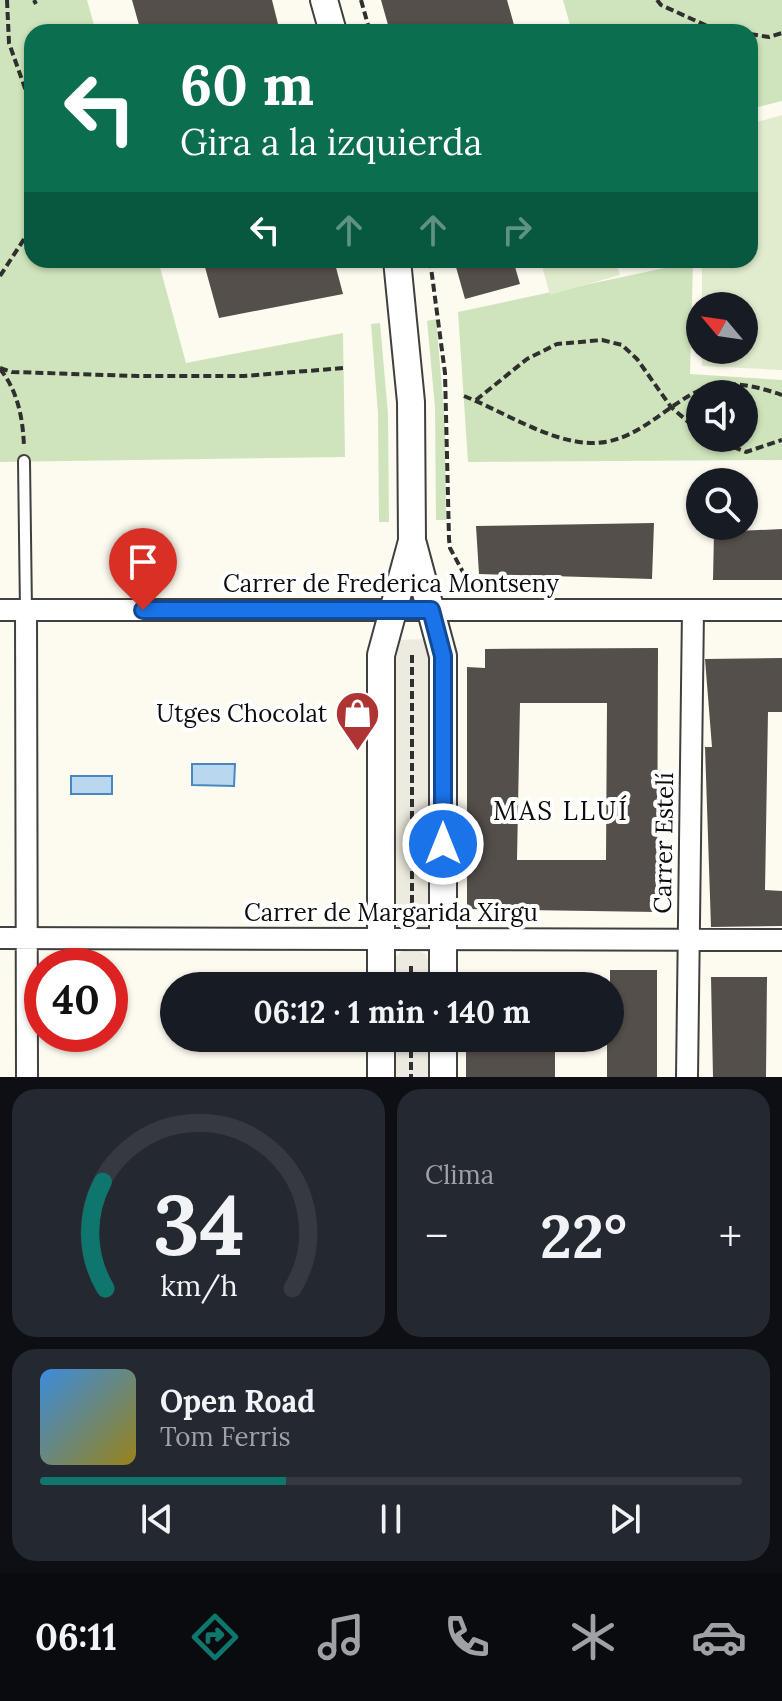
<!DOCTYPE html>
<html lang="es">
<meta charset="utf-8">
<style>
:root{--surface:#171b24;--page:#242831;--text:#f1f3f6;--muted:#9ea1a6;--line:#363941;--accent:#0f766e}
body{margin:0;font-family:Lora,serif;background:var(--page);color:var(--text);height:100vh;display:flex;flex-direction:column;font-size:30px;white-space:nowrap}
*{box-sizing:border-box;margin:0}
p{font-size:26px;color:var(--muted)}
.icon{flex:none;width:44px;height:44px;fill:none;stroke:currentColor;stroke-width:2;stroke-linecap:round;stroke-linejoin:round}
.map{position:relative;height:1077px;overflow:hidden}
.panel{display:flex;flex-direction:column;gap:12px;padding:12px;background:#0d0f14;flex:1}
.panel>*{flex:none}
.top-card{position:absolute;left:24px;top:24px;width:734px;height:244px;border-radius:24px;box-shadow:0 2px 6px #0004;background:#0b6e4f;color:#fff;overflow:hidden}
.needle{width:52px;rotate:299deg}
.fabs{position:absolute;left:686px;top:292px;display:grid;gap:16px}
.fabs a{display:grid;place-items:center;width:72px;height:72px;border-radius:50%;background:var(--surface);box-shadow:0 2px 6px #0004;font-size:40px}
.speed{position:absolute;left:24px;top:948px;display:flex;gap:16px;font-size:40px;font-weight:700;text-align:center}
.speed>*{display:grid;place-content:center;width:104px;height:104px;border-radius:50%;background:var(--surface);box-shadow:0 2px 6px #0004;line-height:1}
.speed .limit{border:12px solid #d22;background:#fff;color:#111}
.pin{position:absolute;display:grid;place-items:center;width:68px;height:68px;color:#fff;margin:-82px -34px;border-radius:50% 50% 50% 0;rotate:-45deg;box-shadow:0 0 8px #0007}
.pin .icon{rotate:45deg}
.me{position:absolute;width:88px;margin:-44px;rotate:0deg;stroke-linejoin:round;filter:drop-shadow(0 0 6px #0008)}
.turn{display:flex;align-items:center;gap:28px;height:168px;padding:0 24px;font-size:36px}
.turn .icon{width:104px;height:104px;stroke-width:2.5}
.turn b{display:block;font-size:56px;line-height:68px}
.lanes{display:flex;align-items:center;height:76px;padding:0 24px;background:#0003;justify-content:center;gap:40px;direction:ltr}
.lanes .off{opacity:.35}
.big{font-size:60px;font-weight:700;line-height:1.1}
.panel .card{flex:1;display:flex;flex-direction:column;justify-content:center;gap:12px;min-width:0;padding:0 28px;border-radius:24px;background:var(--page)}
.panel .dial{align-items:center;gap:0}
.dial svg{height:208px;overflow:visible;fill:none;stroke:var(--line);stroke-width:7;stroke-linecap:round;text-anchor:middle}
.dial text{fill:var(--text);stroke:none}
.song{display:flex;align-items:center;gap:24px}
.cover{width:96px;height:96px;border-radius:12px;background:linear-gradient(135deg,hsl(210 70% 55%),hsl(50 70% 35%))}
.played{height:8px;border-radius:4px;background:linear-gradient(90deg,var(--accent) 35%,var(--line) 35%)}
.keys{display:flex;justify-content:space-around;direction:ltr}
.heat{display:flex;justify-content:space-between;align-items:center;font-size:44px;direction:ltr}
.panel .tiles{flex:1;display:grid;gap:12px;grid-template-columns:1fr 1fr}
.card:last-child{grid-column:span 2}
.trip{position:absolute;left:160px;top:972px;width:464px;height:80px;border-radius:40px;background:var(--surface);box-shadow:0 2px 6px #0004;font-weight:700;line-height:80px;text-align:center}
.tab-bar{display:flex;height:128px;justify-content:space-around;align-items:center;background:#090b0e;color:var(--muted)}
.tab-bar .icon{width:56px;height:56px}
.tab-bar .active{color:var(--accent)}
.tab-bar b{font-size:36px;color:var(--text)}
.map>svg:first-child{display:block}
</style>
<div class="map">
<svg width="782" height="1077" viewBox="0 0 782 1077">
<rect width="100%" height="100%" fill="#fdfbef"/>
<path fill="#cfe4bc" fill-rule="evenodd" d="M0,0H87L96,32H32V260H158L186,363L343,333L345,457L0,462Z
M563,0H782V101L750,109V32H572Z
M693,262L690,374L782,380V460L468,462L458,312ZM700,394H744V438H700Z
M436,319L445,423L446,520H436L435,407L427,321Z
M380,323L388,414L389,522H379L378,414L371,324Z"/>
<path fill="#e0eccd" d="M782,115V370L702,366V350H744V306H702V260H750V124Z
M548,260H615L620,275L550,295L541,262Z"/>
<path fill="#edeadf" d="M422,639L427,642L430,655V918L427,926L418,930L400,929L394,921V651L400,640Z
M402,951H419L426,954L429,962V986H393L394,958Z
M393,1038H429V1077H393Z"/>
<path fill="#b9d8ef" stroke="#4888bf" stroke-width="2" d="M192,764H235L234,786L192,785Z
M71,776H112V794H71Z"/>
<path fill="#554f4b" fill-rule="evenodd" d="M132,0H272L280,32H141Z
M381,0H507L516,32H390Z
M203,260H334L343,294L219,318Z
M454,260H513L520,284L465,299Z
M654,523L652,579L479,574L476,526Z
M782,529V580H713L714,532Z
M658,648L657,912L467,909V667L485,668V649ZM520,703H607L606,860H517Z
M782,658V712H768L765,890L782,891V926L711,927L705,747H712L705,659Z
M610,970H657V1077H607V1038H610Z
M711,977H767L766,1077H713Z
M466,1038H543V1045H555V1077H466Z"/>
<g fill="none" stroke-linecap="round" stroke-linejoin="round">
<defs>
<path id="service" d="M24,461L26,610"/>
<path id="minor" d="M0,610H782
M26,610L27,1077
M0,938L782,940
M687,1077L693,610"/>
<path id="tertiary" d="M324,0L333,32
M413,544L443,656V986
M381,986V655L412,541L411,402L397,260
M381,1077V1038
M443,1077V1038"/>
</defs>
<use href="#service" stroke="#404040" stroke-width="14"/>
<use href="#minor" stroke="#404040" stroke-width="24"/>
<use href="#tertiary" stroke="#404040" stroke-width="30"/>
<path stroke="#2f2f2f" stroke-width="4" stroke-dasharray="8 4" stroke-linecap="butt" d="M7,0L9,43L32,108
M34,0L36,4
M361,0L370,32
M657,0L661,5L714,29L732,32
M750,34L769,37L782,33
M430,260L445,373L449,539L450,548L471,587
M0,276L32,227
M0,368L12,372L138,376H244L344,368
M0,369C18,391 23,419 24,447
M464,396C502,411 550,442 590,443C635,444 661,409 698,391C724,378 756,386 782,395
M476,400L527,359L557,344L602,340L622,345L637,359L671,407L700,432
M711,438L746,452L782,440
M412,655V917
M411,986V962
M411,1038V1077"/>
<use href="#service" stroke="#fff" stroke-width="10"/>
<use href="#minor" stroke="#fff" stroke-width="20"/>
<use href="#tertiary" stroke="#fff" stroke-width="26"/>
</g>
<g fill="none" stroke-linecap="round" stroke-linejoin="round">
<defs>
<path id="route" d="M143,610H431L443,656V844"/>
</defs>
<use href="#route" stroke="#114b97" stroke-width="20"/>
<use href="#route" stroke="#1a73e8" stroke-width="14"/>
</g>
<defs>
<symbol id="shop-pin" viewBox="-11 -11 22 30"><path d="M0 17L-7.5 6A9.5 9.5 0 1 1 7.5 6Z" fill="#af3534" stroke="#fff"/><path d="M-5-2.5h2.3a2.7 3.5 0 0 1 5.4 0H5L5.5 6h-11ZM-1.5-2.5h3a1.5 2.3 0 0 0-3 0Z" fill="#fff"/></symbol>
</defs>
<g fill-rule="evenodd">
<use href="#shop-pin" x="332" y="688" width="51" height="69"/>
</g>
<g text-anchor="middle" stroke-width="8" stroke-linejoin="round" paint-order="stroke">
<g font-size="24" fill="#0d0d0d" stroke="#fff">
<text x="391" y="592">Carrer de Frederica Montseny</text>
<text transform="translate(664 843) rotate(-89)" y="8">Carrer Estelí</text>
<text x="391" y="921">Carrer de Margarida Xirgu</text>
</g>
<g font-size="24" fill="#0d0d0d" stroke="#fff" text-anchor="end">
<text x="327" y="722">Utges Chocolat</text>
</g>
<g font-size="26" letter-spacing="2" fill="#0d0d0d" stroke="#fff">
<text x="561" y="820">MAS LLUÍ</text>
</g>
</g>
</svg>
<div class="fabs">
<a><svg class="needle" viewBox="-14 -14 28 28"><path d="M0-13l5 13h-10z" fill="#e53935"/><path d="M0 13l5-13h-10z" fill="#9ea1a6"/></svg></a>
<a><svg class="icon" aria-label="sound" viewBox="0 0 24 24"><path d="M4 9h4l5-4v14l-5-4H4zM17 9q2 3 0 6"/></svg></a>
<a><svg class="icon" aria-label="search" viewBox="0 0 24 24"><circle cx="10" cy="10" r="6"/><path d="M15 15l6 6"/></svg></a>
</div>
<div class="speed"><div class="limit">40</div></div>
<div class="pin" style="left:143px;top:610px;background:#d93025"><svg class="icon" aria-label="arrive" viewBox="0 0 24 24"><path d="M6 21V4h12l-3 4 3 4H6"/></svg></div>
<svg class="me" style="left:443px;top:844px" viewBox="-20 -20 40 40"><circle r="17" fill="#1a73e8" stroke="#fff" stroke-width="3"/><path d="M0-11L8 9 0 5-8 9z" fill="#fff"/></svg>
<div class="trip">06:12 · 1 min · 140 m</div>
<div class="top-card">
<div class="turn"><svg class="icon" aria-label="left" viewBox="0 0 24 24"><path d="M17 20v-9H6M10 6l-5 5 5 5"/></svg><div><b>60 m</b>Gira a la izquierda</div></div>
<div class="lanes"><svg class="icon" aria-label="left" viewBox="0 0 24 24"><path d="M17 20v-9H6M10 6l-5 5 5 5"/></svg><svg class="icon off" aria-label="ahead" viewBox="0 0 24 24"><path d="M12 20V5M6 11l6-6 6 6"/></svg><svg class="icon off" aria-label="ahead" viewBox="0 0 24 24"><path d="M12 20V5M6 11l6-6 6 6"/></svg><svg class="icon off" aria-label="right" viewBox="0 0 24 24"><path d="M7 20v-9h11M14 6l5 5-5 5"/></svg></div>
</div>
</div>
<section class="panel">
<div class="tiles">
<div class="card dial"><svg viewBox="0 0 100 80">
<path d="M14 69A42 42 0 1 1 86 69"/>
<path d="M14 69A42 42 0 0 1 13 28" stroke="#0f766e"/>
<text x="50" y="56" font-size="32" font-weight="700">34</text>
<text x="50" y="72" font-size="11">km/h</text>
</svg></div>
<div class="card"><p>Clima</p>
<div class="heat"><a>−</a><b class="big">22°</b><a>+</a></div>
</div>
<div class="card">
<div class="song"><i class="cover"></i><div><b>Open Road</b><p>Tom Ferris</p></div></div>
<div class="played"></div>
<div class="keys"><svg class="icon" aria-label="previous" viewBox="0 0 24 24"><path d="M18 5L8 12l10 7zM5 5v14"/></svg><svg class="icon" aria-label="pause" viewBox="0 0 24 24"><path d="M8 5v14M16 5v14"/></svg><svg class="icon" aria-label="next" viewBox="0 0 24 24"><path d="M6 5l10 7-10 7zM19 5v14"/></svg></div>
</div>
</div>
</section>
<nav class="tab-bar">
<b>06:11</b>
<svg class="icon active" aria-label="directions" viewBox="0 0 24 24"><path d="M12 3l9 9-9 9-9-9zM9 14v-3h6M13 9l2 2-2 2"/></svg>
<svg class="icon" aria-label="music" viewBox="0 0 24 24"><path d="M9 18V5l10-2v13"/><circle cx="6" cy="18" r="3"/><circle cx="16" cy="16" r="3"/></svg>
<svg class="icon" aria-label="phone" viewBox="0 0 24 24"><path d="M5 4h4l2 5-3 2q2 4 5 5l2-3 5 2v4C11 20 4 13 5 4z"/></svg>
<svg class="icon" aria-label="climate" viewBox="0 0 24 24"><path d="M12 3v18M4 7l16 10M4 17L20 7"/></svg>
<svg class="icon" aria-label="car" viewBox="0 0 24 24"><path d="M5 17H2v-5l4-1 3-4h7l3 4 3 1v5h-3M9 17h6M6 11h13"/><circle cx="7" cy="17" r="2"/><circle cx="17" cy="17" r="2"/></svg>
</nav>
